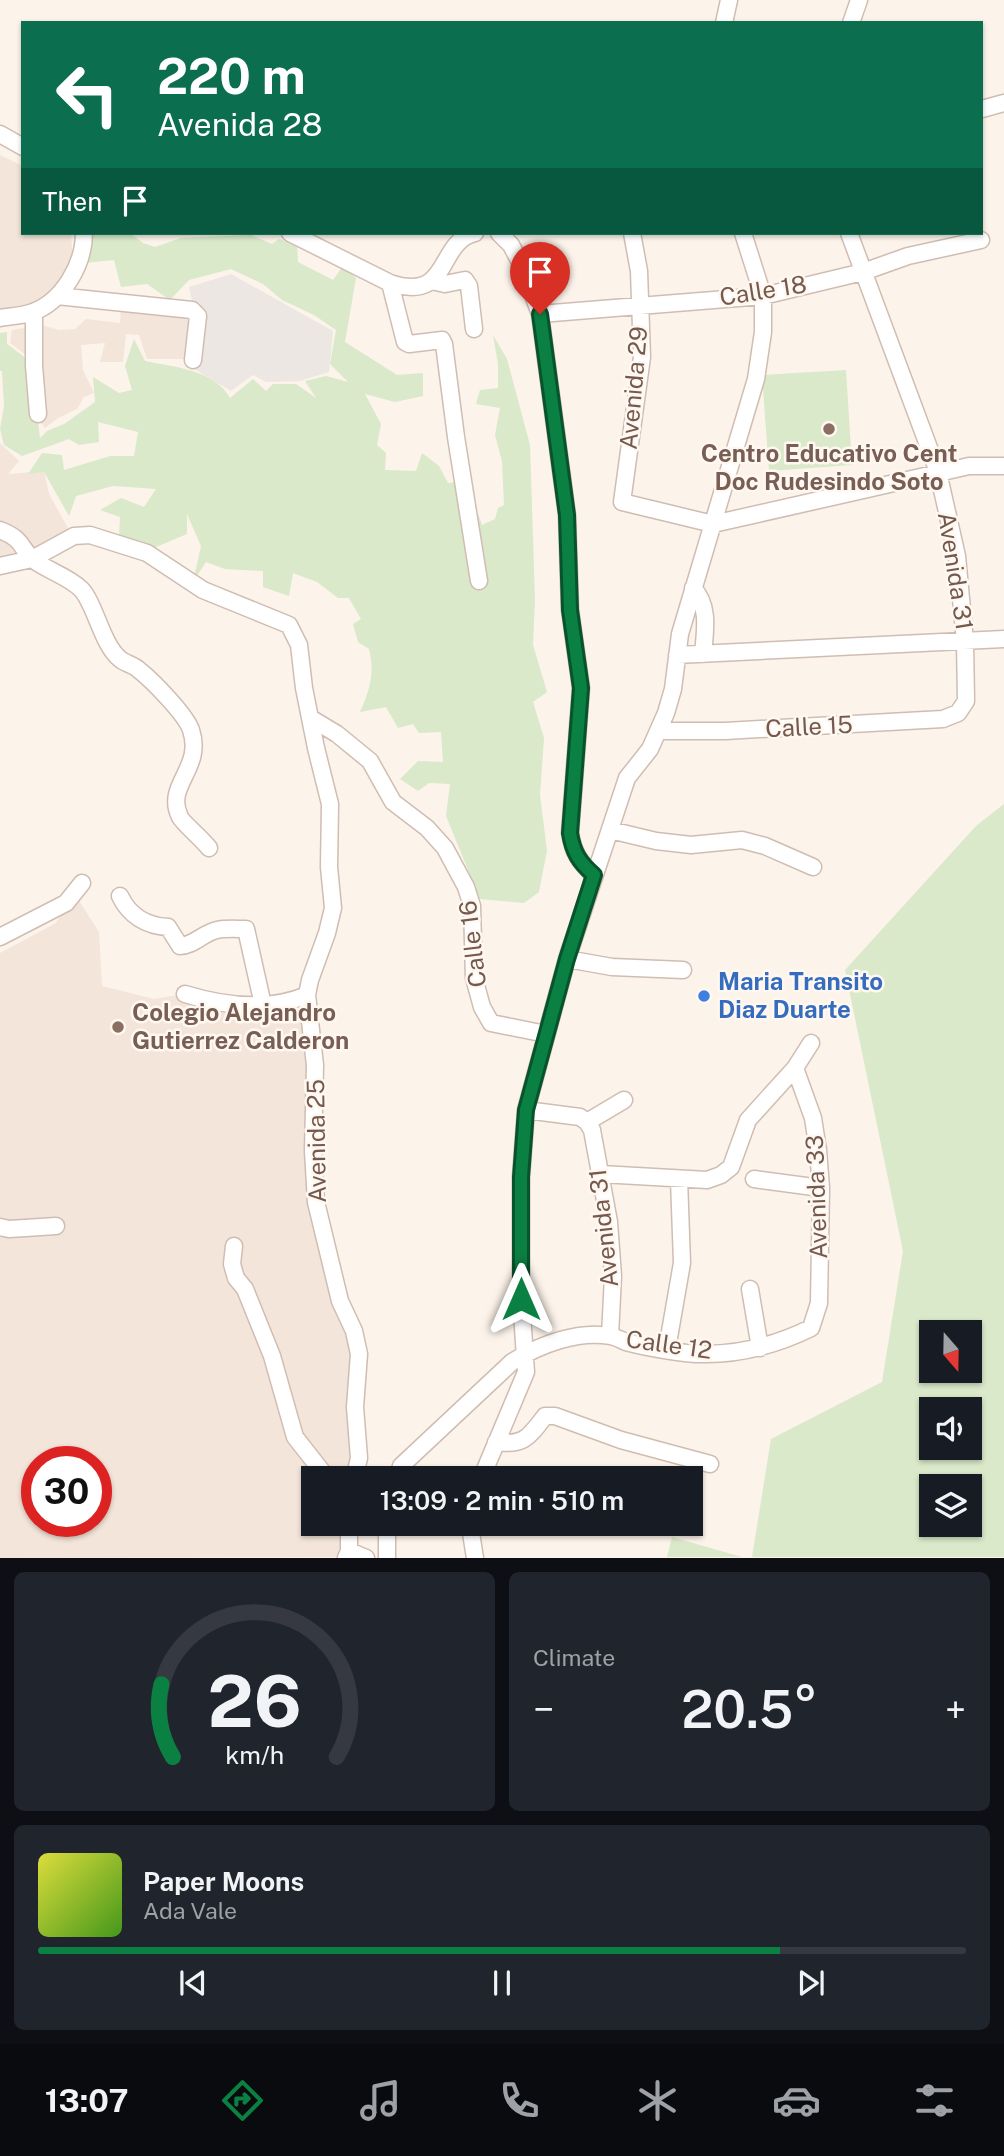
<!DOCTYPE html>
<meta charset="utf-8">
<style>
:root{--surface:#171b24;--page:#20242c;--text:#f1f3f6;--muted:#9ea1a6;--line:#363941;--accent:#0b8043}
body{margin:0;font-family:"Public Sans",sans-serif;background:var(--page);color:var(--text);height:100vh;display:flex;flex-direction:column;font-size:26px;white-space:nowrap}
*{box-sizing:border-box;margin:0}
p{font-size:23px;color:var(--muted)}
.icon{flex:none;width:38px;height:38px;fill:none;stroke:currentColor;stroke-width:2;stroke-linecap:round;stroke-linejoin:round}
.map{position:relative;height:1558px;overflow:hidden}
.details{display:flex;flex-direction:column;gap:14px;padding:14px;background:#0d0f14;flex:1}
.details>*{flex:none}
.banner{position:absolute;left:21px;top:21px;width:962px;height:214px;border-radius:0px;box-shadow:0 2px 5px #0004;background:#0b6e4f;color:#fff;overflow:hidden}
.needle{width:46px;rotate:160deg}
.controls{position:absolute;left:919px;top:1320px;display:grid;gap:14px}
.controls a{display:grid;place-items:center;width:63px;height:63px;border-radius:0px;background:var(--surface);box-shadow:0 2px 5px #0004;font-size:35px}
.speed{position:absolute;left:21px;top:1446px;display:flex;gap:14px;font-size:35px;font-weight:700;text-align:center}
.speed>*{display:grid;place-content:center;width:91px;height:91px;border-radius:50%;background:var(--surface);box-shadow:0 2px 5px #0004;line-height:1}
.speed .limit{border:10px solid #d22;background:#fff;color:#111}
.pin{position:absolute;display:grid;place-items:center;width:60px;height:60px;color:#fff;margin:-72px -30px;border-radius:50% 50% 50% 0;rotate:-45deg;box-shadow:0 0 7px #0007}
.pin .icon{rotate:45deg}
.me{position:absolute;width:77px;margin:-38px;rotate:0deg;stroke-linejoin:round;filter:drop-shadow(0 0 5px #0008)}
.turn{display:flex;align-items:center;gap:24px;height:147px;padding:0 21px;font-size:32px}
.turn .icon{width:91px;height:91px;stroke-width:2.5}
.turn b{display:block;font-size:49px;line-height:60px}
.then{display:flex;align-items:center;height:66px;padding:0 21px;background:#0003;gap:14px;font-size:26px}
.big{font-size:52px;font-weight:600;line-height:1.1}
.details .card{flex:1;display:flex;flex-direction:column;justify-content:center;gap:10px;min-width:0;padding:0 24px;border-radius:10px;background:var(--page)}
.details .dial{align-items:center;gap:0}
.dial svg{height:182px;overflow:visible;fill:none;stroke:var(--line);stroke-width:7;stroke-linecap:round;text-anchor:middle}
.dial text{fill:var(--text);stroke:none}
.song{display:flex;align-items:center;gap:21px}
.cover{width:84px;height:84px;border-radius:10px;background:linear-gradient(135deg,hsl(60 70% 55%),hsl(100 70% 35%))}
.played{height:7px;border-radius:4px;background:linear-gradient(90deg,var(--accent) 80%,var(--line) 80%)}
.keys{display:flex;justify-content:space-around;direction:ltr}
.heat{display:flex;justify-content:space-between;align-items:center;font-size:38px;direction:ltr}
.details .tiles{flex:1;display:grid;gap:14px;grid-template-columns:1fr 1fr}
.card:last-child{grid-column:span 2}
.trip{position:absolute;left:301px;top:1466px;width:402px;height:70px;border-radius:0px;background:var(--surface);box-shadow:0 2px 5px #0004;font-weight:600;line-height:70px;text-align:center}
.tab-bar{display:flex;height:112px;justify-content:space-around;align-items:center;background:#090b0e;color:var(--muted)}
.tab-bar .icon{width:49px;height:49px}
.tab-bar .active{color:var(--accent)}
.tab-bar b{font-size:32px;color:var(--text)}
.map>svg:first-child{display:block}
</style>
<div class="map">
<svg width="1004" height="1558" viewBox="0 0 1004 1558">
<rect width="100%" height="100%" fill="#fcf3ea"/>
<path fill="#f3e5d9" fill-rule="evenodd" d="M0,155L23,166V233H71L73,264L52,295L29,309L0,315Z
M121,308L190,319L188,359H147L139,335L126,334L123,362H100L105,343L81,345L83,370L94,393L84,397L77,409L58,418L45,428L32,409L34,361L10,343L12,330L41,325L59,330L75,329L86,319L120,323Z
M0,443L19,461L8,474L44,471L49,494L69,530L39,549L0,560Z
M74,893L99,932L102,986L154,999L185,994L266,1015L308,1006L315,1182L361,1350L356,1479H313V1524H352L358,1557L0,1558V953L56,923ZM37,1461H96V1521H37Z"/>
<path fill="#ede7e3" d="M231,274L333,331L329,372L300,381L266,382L253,375L231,391L191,367L194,310L189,287Z"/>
<path fill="#d9e9c9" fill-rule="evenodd" d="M89,233H130L143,243L155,247L181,238L251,235L272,244L279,239L297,246L298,262L333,280L343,266L356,278L345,342L397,375L423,373V396L395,402L365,394L381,424L377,445L386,453L385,470L416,471L422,453L439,466L448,483L466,481L482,525L495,519L498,508L504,505L502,461L495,435L500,408L476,404L480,390L498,388V364L493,335L507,359L530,445L535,600L533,645L547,692L533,702L544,738L540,795L547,851L539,892L524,903L480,899L446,816L450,784L429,783L418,791L400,779L418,761L443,762L441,732L419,733L413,724L398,728L386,707L360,712C370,690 375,673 369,649L358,642L353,624L361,619L349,598H338L317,582L293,573L289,596L263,587V571L225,569L206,562L193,582L201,546L187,514V534L149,550L119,538L120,517L100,510L121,498L144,507L156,489L113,486L76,496L69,516L44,472L28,474L42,453L62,455L64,470L110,456H134L138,432L98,422L99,442L79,445L69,439L22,456L4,445L0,429L4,406L2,371H0V333L7,332V344L31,362L40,438L47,431L64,424L95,402L93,377L119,393L132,390L125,366L134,339L145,361C174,367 215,370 230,398L253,379L266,391L273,384H296L316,398L305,381L326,376L348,382L330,364L336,330L314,315L282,300L263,284L231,269L189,280L170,300L147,284L121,287L114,260L84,263Z
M846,370L852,465L769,471L762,375Z
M1004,804V1557H752L771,1439L882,1382L903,1251L845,970L976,826ZM931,1332H970V1370H931ZM931,1409H970V1447H931ZM931,1486H970V1524H931Z
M672,1537L742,1557H667Z"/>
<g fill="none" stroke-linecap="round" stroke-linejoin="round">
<defs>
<path id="minor" d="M724,23L729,0
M851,23L859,0
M982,109L1004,103
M0,134L23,147
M290,233L390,283C452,303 436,242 475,233
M499,233L511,245L523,268L540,314L567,515L570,610L581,688L570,833C573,852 579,862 594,875
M632,233L639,271L642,357L622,502L713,524L969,466H1004
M432,281L445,284L465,280L469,286L474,329
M390,283L405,342L409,344L442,340L444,344L456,437L479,581
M57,296L192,310L198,316L193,360
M34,312V366L38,414
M540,314L763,296L863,272L908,256L981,240
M0,318C10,316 23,316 33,312C63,301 84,264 84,233
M0,530C26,540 19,549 35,561C49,571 69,577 81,589C95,603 102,645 120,659C126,664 134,665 139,670C153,681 186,715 191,730C204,769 164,785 180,817C182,822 203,840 209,848
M0,566L32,559L74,536L90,535L147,553L203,590L289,625L299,645L304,688L316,748L330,804L329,867L333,908L327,933L310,980L307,995L315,1065L313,1151L316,1202L340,1301L354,1331L359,1354L355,1407L359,1458L354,1479
M693,588C710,606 705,631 703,654
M677,655L1004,639
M312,719L337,734L370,761L393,802L427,828L445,848L466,887L472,906L474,978L482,1007L491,1023L546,1034
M658,731H725L943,719L958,713L966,701L965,641L957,556L938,472L849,233
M610,830L656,841L691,845L742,840L765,846L813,867
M120,896C129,915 146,926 168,927L180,946C193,946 203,933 217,930C226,928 237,929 246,929L263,1005
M0,937L66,903L82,883
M567,959L612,967L683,970
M185,994C224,1006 269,1011 307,995
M526,1110L580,1117L587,1122L624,1100
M587,1122L592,1130L609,1222L613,1276L610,1336
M601,1174L707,1180L721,1175L731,1167L748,1120L795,1068L811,1043
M754,1179L821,1188
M0,1227L9,1229L56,1226
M234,1246L232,1264L236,1278L245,1289L272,1356L295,1437L328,1479
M750,1289L760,1348
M667,1349L682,1263L679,1179
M496,1442C524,1446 529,1437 545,1416H555L621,1440L710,1464
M397,1479L401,1466L512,1362C539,1345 578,1330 610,1336C616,1337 621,1340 626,1342C644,1347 688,1355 706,1354C743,1354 778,1344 811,1328L819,1303L821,1188L818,1150L813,1118L795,1068
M481,1479L526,1372L521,1299V1177L526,1110L567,959L627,778L650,749L666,713L673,689L680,634L756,379L763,332V296L743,233
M473,1524L471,1533L475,1558
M349,1551L366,1558
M346,1558L349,1551V1524
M387,1558V1524"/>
</defs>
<use href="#minor" stroke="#d0bdb2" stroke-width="19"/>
<use href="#minor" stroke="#fff" stroke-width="16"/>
</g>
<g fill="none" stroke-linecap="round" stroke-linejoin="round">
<defs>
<path id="route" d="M521,1299V1177L526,1110L567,959L594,875C579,862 573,852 570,833L581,688L570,610L567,515L540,314"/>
</defs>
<use href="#route" stroke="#07532c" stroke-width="18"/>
<use href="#route" stroke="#0b8043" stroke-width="12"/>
</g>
<g fill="#8d6e63" stroke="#fef8f1" stroke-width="2.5">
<circle cx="829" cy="429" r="7"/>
<circle cx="118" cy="1027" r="7"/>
</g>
<circle fill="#3f7fe0" stroke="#fef8f1" stroke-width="2.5" cx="704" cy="996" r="7"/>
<g text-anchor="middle" stroke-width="5" stroke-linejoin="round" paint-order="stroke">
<g font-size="24" fill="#76594e" stroke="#fef8f1">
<text transform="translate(763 291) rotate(-9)" y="8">Calle 18</text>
<text transform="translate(634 388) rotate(-85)" y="8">Avenida 29</text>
<text transform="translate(955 571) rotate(81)" y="8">Avenida 31</text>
<text transform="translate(809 727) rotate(-3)" y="8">Calle 15</text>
<text transform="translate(473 944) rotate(-97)" y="8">Calle 16</text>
<text transform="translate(317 1141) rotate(-91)" y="8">Avenida 25</text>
<text transform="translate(817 1197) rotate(-92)" y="8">Avenida 33</text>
<text transform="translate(604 1228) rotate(-96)" y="8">Avenida 31</text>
<text transform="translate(669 1345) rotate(8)" y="8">Calle 12</text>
</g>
<g font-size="24" font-weight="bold" fill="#785e54" stroke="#fef8f1">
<text x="829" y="462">Centro Educativo Cent<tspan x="829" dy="28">Doc Rudesindo Soto</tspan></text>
<text x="132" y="1021" text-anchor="start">Colegio Alejandro<tspan x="132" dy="28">Gutierrez Calderon</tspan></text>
</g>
<g font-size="24" font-weight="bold" fill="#366cbe" stroke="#fef8f1" text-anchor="start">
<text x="718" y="990">Maria Transito<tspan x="718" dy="28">Diaz Duarte</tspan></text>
</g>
</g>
</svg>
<div class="controls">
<a><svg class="needle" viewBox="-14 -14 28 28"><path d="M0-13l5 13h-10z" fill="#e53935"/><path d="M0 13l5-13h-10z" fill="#9ea1a6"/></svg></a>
<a><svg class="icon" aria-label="sound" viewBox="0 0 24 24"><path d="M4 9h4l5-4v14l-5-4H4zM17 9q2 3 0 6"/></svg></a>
<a><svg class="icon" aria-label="layers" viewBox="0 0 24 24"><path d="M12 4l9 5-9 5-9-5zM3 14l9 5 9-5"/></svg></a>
</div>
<div class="speed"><div class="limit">30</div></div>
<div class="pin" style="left:540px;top:314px;background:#d93025"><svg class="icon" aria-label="arrive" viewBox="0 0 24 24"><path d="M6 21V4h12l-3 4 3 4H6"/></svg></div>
<svg class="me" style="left:521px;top:1299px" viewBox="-20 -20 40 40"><path d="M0-17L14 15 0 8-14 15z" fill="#0b8043" stroke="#fff" stroke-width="4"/></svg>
<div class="trip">13:09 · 2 min · 510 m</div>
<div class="banner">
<div class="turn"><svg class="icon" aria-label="left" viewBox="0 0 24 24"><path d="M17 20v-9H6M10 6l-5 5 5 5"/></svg><div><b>220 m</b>Avenida 28</div></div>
<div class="then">Then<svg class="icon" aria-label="arrive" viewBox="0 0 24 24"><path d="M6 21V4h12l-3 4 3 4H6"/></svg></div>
</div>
</div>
<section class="details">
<div class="tiles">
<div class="card dial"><svg viewBox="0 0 100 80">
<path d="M14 69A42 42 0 1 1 86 69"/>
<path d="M14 69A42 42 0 0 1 9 37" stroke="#0b8043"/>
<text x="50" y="56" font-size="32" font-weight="700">26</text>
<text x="50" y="72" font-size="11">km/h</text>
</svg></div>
<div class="card"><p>Climate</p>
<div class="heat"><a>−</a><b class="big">20.5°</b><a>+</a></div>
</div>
<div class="card">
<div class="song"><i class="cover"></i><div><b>Paper Moons</b><p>Ada Vale</p></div></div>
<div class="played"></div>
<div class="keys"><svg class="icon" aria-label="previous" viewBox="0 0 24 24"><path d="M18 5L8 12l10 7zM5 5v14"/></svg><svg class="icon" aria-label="pause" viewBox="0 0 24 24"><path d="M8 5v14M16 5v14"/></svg><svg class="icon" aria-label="next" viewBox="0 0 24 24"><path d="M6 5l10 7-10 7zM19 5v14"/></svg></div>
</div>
</div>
</section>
<nav class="tab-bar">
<b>13:07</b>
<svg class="icon active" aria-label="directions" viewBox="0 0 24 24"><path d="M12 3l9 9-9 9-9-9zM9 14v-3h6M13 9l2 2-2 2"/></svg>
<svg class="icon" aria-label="music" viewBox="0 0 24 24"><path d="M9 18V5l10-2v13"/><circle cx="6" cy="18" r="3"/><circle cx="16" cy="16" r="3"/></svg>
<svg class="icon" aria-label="phone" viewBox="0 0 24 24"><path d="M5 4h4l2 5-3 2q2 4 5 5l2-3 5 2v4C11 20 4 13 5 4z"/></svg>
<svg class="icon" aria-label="climate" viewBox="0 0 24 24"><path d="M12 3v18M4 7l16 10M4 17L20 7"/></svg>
<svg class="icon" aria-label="car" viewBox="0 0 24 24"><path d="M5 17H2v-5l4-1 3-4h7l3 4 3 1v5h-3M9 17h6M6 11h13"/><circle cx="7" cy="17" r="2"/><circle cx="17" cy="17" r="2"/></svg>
<svg class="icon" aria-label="filters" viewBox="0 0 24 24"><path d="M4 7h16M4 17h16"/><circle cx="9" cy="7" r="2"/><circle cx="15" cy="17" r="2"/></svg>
</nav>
